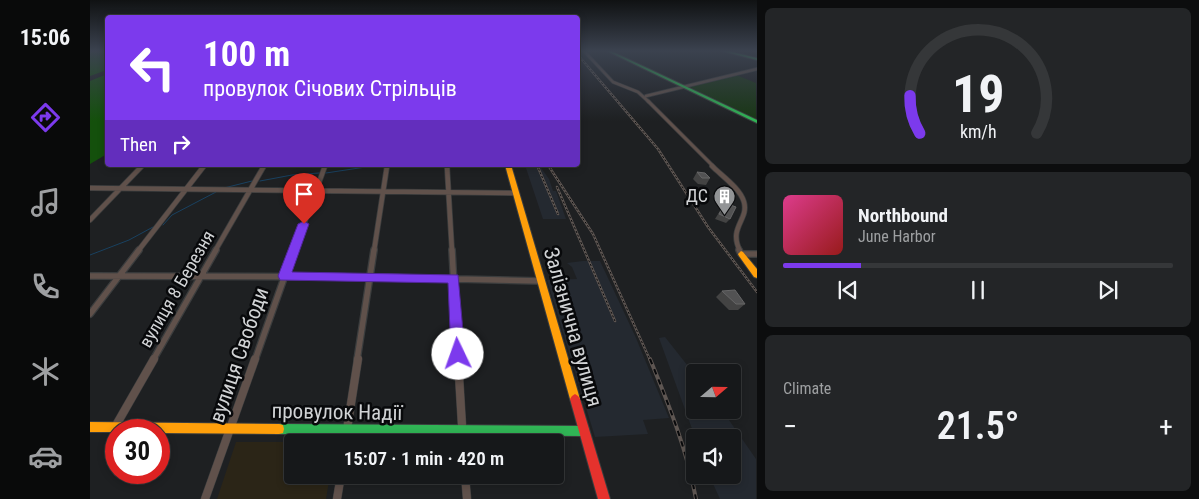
<!DOCTYPE html>
<meta charset="utf-8">
<style>
:root{--surface:#16181a;--page:#232527;--text:#f1f3f6;--muted:#9ea0a2;--line:#353739;--accent:#7c3aed}
body{margin:0;font-family:"Roboto Condensed",sans-serif;background:var(--page);color:var(--text);height:100vh;display:flex;flex-direction:column;font-size:19px;white-space:nowrap}
*{box-sizing:border-box;margin:0}
p{font-size:16px;color:var(--muted)}
.icon{flex:none;width:28px;height:28px;fill:none;stroke:currentColor;stroke-width:2;stroke-linecap:round;stroke-linejoin:round}
.map{position:relative;flex:1;overflow:hidden}
.side{display:flex;flex-direction:column;gap:8px;padding:8px;background:#0c0d0e;width:442px}
.side>*{flex:none}
.top-card{position:absolute;left:15px;top:15px;width:475px;height:152px;border-radius:5px;box-shadow:0 2px 8px #0003,0 0 0 1px var(--line);background:#7c3aed;color:#fff;overflow:hidden}
.needle{width:32px;rotate:70deg}
.controls{position:absolute;left:596px;top:364px;display:grid;gap:10px}
.controls a{display:grid;place-items:center;width:55px;height:55px;border-radius:5px;background:var(--surface);box-shadow:0 2px 8px #0003,0 0 0 1px var(--line);font-size:25px}
.speed{position:absolute;left:15px;top:419px;display:flex;gap:10px;font-size:25px;font-weight:700;text-align:center}
.speed>*{display:grid;place-content:center;width:65px;height:65px;border-radius:50%;background:var(--surface);box-shadow:0 2px 8px #0003,0 0 0 1px var(--line);line-height:1}
.speed .limit{border:8px solid #d22;background:#fff;color:#111}
.pin{position:absolute;display:grid;place-items:center;width:42px;height:42px;color:#fff;margin:-51px -21px;border-radius:50% 50% 50% 0;rotate:-45deg;box-shadow:0 0 5px #0007}
.pin .icon{rotate:45deg}
.me{position:absolute;width:55px;margin:-28px;rotate:357deg;stroke-linejoin:round;filter:drop-shadow(0 0 4px #0008)}
.turn{display:flex;align-items:center;gap:18px;height:105px;padding:0 15px;font-size:22px}
.turn .icon{width:65px;height:65px;stroke-width:2.5}
.turn b{display:block;font-size:35px;line-height:42px}
.then{display:flex;align-items:center;height:48px;padding:0 15px;background:#0003;gap:10px;font-size:19px}
.big{font-size:38px;font-weight:600;line-height:1.1}
.side .card{flex:1;display:flex;flex-direction:column;justify-content:center;gap:8px;min-width:0;padding:0 18px;border-radius:8px;background:var(--page)}
.side .dial{align-items:center;gap:0}
.dial svg{height:130px;overflow:visible;fill:none;stroke:var(--line);stroke-width:7;stroke-linecap:round;text-anchor:middle}
.dial text{fill:var(--text);stroke:none}
.song{display:flex;align-items:center;gap:15px}
.cover{width:60px;height:60px;border-radius:8px;background:linear-gradient(135deg,hsl(330 70% 55%),hsl(0 70% 35%))}
.played{height:5px;border-radius:2px;background:linear-gradient(90deg,var(--accent) 20%,var(--line) 20%)}
.keys{display:flex;justify-content:space-around;direction:ltr}
.heat{display:flex;justify-content:space-between;align-items:center;font-size:28px;direction:ltr}
.trip{position:absolute;left:194px;top:434px;width:280px;height:50px;border-radius:5px;background:var(--surface);box-shadow:0 2px 8px #0003,0 0 0 1px var(--line);font-weight:600;line-height:50px;text-align:center}
main{display:flex;flex:1;min-height:0}
.tabs{display:flex;flex-direction:column;width:90px;justify-content:space-around;align-items:center;background:#090a0a;color:var(--muted)}
.tabs .icon{width:35px;height:35px}
.tabs .selected{color:var(--accent)}
.tabs b{font-size:22px;color:var(--text)}
.map>svg:first-child{display:block}
</style>
<main>
<nav class="tabs">
<b>15:06</b>
<svg class="icon selected" aria-label="directions" viewBox="0 0 24 24"><path d="M12 3l9 9-9 9-9-9zM9 14v-3h6M13 9l2 2-2 2"/></svg>
<svg class="icon" aria-label="music" viewBox="0 0 24 24"><path d="M9 18V5l10-2v13"/><circle cx="6" cy="18" r="3"/><circle cx="16" cy="16" r="3"/></svg>
<svg class="icon" aria-label="phone" viewBox="0 0 24 24"><path d="M5 4h4l2 5-3 2q2 4 5 5l2-3 5 2v4C11 20 4 13 5 4z"/></svg>
<svg class="icon" aria-label="climate" viewBox="0 0 24 24"><path d="M12 3v18M4 7l16 10M4 17L20 7"/></svg>
<svg class="icon" aria-label="car" viewBox="0 0 24 24"><path d="M5 17H2v-5l4-1 3-4h7l3 4 3 1v5h-3M9 17h6M6 11h13"/><circle cx="7" cy="17" r="2"/><circle cx="17" cy="17" r="2"/></svg>
</nav>
<div class="map">
<svg width="667" height="499" viewBox="0 0 667 499">
<rect width="100%" height="100%" fill="#1e2022"/>
<path fill="#242930" d="M435,165H449L459,179L463,191H466L476,219H453Z
M493,261H510L546,338L579,418L553,420L558,434L505,437L457,280L487,279L482,267L477,263Z
M575,337L605,375V410H632L666,459V499H630L619,475H642V438L605,437L569,338Z"/>
<path fill="#2b2517" d="M146,442H246H202V475H240L236,499H127Z"/>
<path fill="#183614" d="M644,74L666,83V119L597,86Z"/>
<path fill="#14500c" d="M0,51H17V70L0,76Z
M17,74V154L0,164V81Z"/>
<g fill="none" stroke-linecap="round" stroke-linejoin="round">
<path stroke="#194160" stroke-width="1" d="M236,173L289,165
M170,181L202,175L229,173
M134,188L162,181
M73,225L82,215L126,192
M0,255L39,240L63,227"/>
<defs>
<path id="street-far4" d="M494,51L523,82L548,92L559,102
M556,96L667,69"/>
<path id="street-far3" d="M558,101L624,167
M357,165V167
M51,167L53,165
M113,167L115,165
M174,167L175,165
M234,167L235,165
M297,167V165"/>
<path id="street-far2" d="M357,166L362,251
M622,166C632,176 650,188 654,202C659,220 638,227 650,251
M0,188L426,193
M0,220L52,166
M48,251L114,166
M125,251L174,166
M204,251L235,166
M284,251L297,166"/>
<path id="street-far1" d="M362,250L368,360
M649,250L651,254H667
M0,276L280,277L451,281
M0,314L49,250
M63,360L126,250
M165,360L204,250
M267,360L284,250"/>
<path id="street" d="M368,359L373,442
M25,427L64,359
M255,442L268,359
M375,475L377,499
M115,499L165,359
M247,499L251,475"/>
<path id="fast" d="M517,51H521L667,120V123Z
M632,51H638L667,58V60Z
M189,424L494,426L498,427L499,431L498,435L494,436L189,434L185,433L184,429L185,425Z"/>
<path id="slow" d="M415,165H421L490,399L488,402L485,404L482,402L480,399Z
M651,251L653,252L667,269V278L664,277L649,256L648,254Z
M0,422L189,424L193,425L194,429L193,433L189,434L69,433V430H26V432H0Z"/>
<path id="jam" d="M485,394L488,396L490,399L520,499H508L480,399L482,396Z"/>
</defs>
<use href="#street-far4" stroke="#3b3d3e" stroke-width="4"/>
<use href="#street-far3" stroke="#3b3d3e" stroke-width="4.5"/>
<use href="#street-far2" stroke="#3b3d3e" stroke-width="6"/>
<use href="#street-far1" stroke="#3b3d3e" stroke-width="8"/>
<use href="#street" stroke="#3b3d3e" stroke-width="9"/>
<use href="#fast" stroke="#3b3d3e" stroke-width="2"/>
<use href="#slow" stroke="#3b3d3e" stroke-width="2"/>
<use href="#jam" stroke="#3b3d3e" stroke-width="2"/>
<use href="#street-far4" stroke="#60514b" stroke-width="2.5"/>
<use href="#street-far3" stroke="#60514b" stroke-width="3"/>
<use href="#street-far2" stroke="#60514b" stroke-width="4.5"/>
<use href="#street-far1" stroke="#60514b" stroke-width="5.5"/>
<use href="#street" stroke="#60514b" stroke-width="8"/>
<use href="#fast" fill="#30b455" fill-rule="evenodd"/>
<use href="#slow" fill="#ff9f0a" fill-rule="evenodd"/>
<use href="#jam" fill="#e5322d" fill-rule="evenodd"/>
<defs>
<path id="rail-far1" d="M488,55L568,149L618,227L667,292
M447,165L468,214
M458,165L503,234L560,360
M467,187L525,321"/>
<path id="rail" d="M560,359C579,405 597,450 606,499"/>
</defs>
<use href="#rail-far1" stroke="#5e5652" stroke-width="2.5"/>
<use href="#rail" stroke="#5e5652" stroke-width="4"/>
<use href="#rail-far1" stroke="#08090b" stroke-width="1" stroke-dasharray="2" stroke-linecap="butt"/>
<use href="#rail" stroke="#08090b" stroke-width="2" stroke-dasharray="5.5" stroke-linecap="butt"/>
</g>
<path fill="#434343" d="M607,172L620,178L616,185L608,184L603,179Z
M635,203L640,219L636,223L625,219Z
M632,291L655,304L648,310H639L626,297Z"/>
<path fill="#525253" stroke="#666667" d="M607,172L615,173L620,178H612Z
M635,203L646,207L640,219L629,214Z
M645,290L655,304H646L632,291Z"/>
<linearGradient id="sky" x2="0" y2="1"><stop stop-color="#101213"/><stop offset="0.42" stop-color="#3b424f"/><stop offset="1" stop-color="#3b424f" stop-opacity="0"/></linearGradient>
<rect width="667" height="121" fill="url(#sky)"/>
<path fill="#7c3aed" stroke="#51269a" d="M214,221L219,224L202,272L368,275L375,354L373,359L368,361L363,359L361,354L358,283L190,280L188,276L208,224Z"/>
<defs>
<symbol id="building-pin" viewBox="-11 -11 22 30"><path d="M0 17L-7.5 6A9.5 9.5 0 1 1 7.5 6Z" fill="#929496" stroke="#08090b"/><path d="M-4-6H4V6H1V3H-1V6H-4ZM-2.5-4.3h1.7v1.8h-1.7ZM.8-4.3h1.7v1.8H.8ZM-2.5-1h1.7V.8h-1.7ZM.8-1h1.7V.8H.8Z" fill="#fff"/></symbol>
</defs>
<g fill-rule="evenodd">
<use href="#building-pin" x="622" y="184" width="25" height="34"/>
</g>
<g text-anchor="middle" stroke-width="5" stroke-linejoin="round" paint-order="stroke">
<g font-size="18" fill="#d1d3d5" stroke="#08090b" text-anchor="end">
<text x="618" y="202">ДС</text>
</g>
<g font-size="18" fill="#d1d3d5" stroke="#08090b">
<text transform="translate(87 289) rotate(-60)" y="6">вулиця 8 Березня</text>
</g>
<g font-size="21" fill="#d1d3d5" stroke="#08090b">
<text transform="translate(483 327) rotate(74)" y="7">Залізнична вулиця</text>
<text transform="translate(149 355) rotate(-71)" y="7">вулиця Свободи</text>
<text transform="translate(247 412) rotate(1)" y="7">провулок Надії</text>
</g>
</g>
</svg>
<div class="controls">
<a><svg class="needle" viewBox="-14 -14 28 28"><path d="M0-13l5 13h-10z" fill="#e53935"/><path d="M0 13l5-13h-10z" fill="#9ea0a2"/></svg></a>
<a><svg class="icon" aria-label="sound" viewBox="0 0 24 24"><path d="M4 9h4l5-4v14l-5-4H4zM17 9q2 3 0 6"/></svg></a>
</div>
<div class="speed"><div class="limit">30</div></div>
<div class="pin" style="left:214px;top:224px;background:#d93025"><svg class="icon" aria-label="arrive" viewBox="0 0 24 24"><path d="M6 21V4h12l-3 4 3 4H6"/></svg></div>
<svg class="me" style="left:368px;top:354px" viewBox="-20 -20 40 40"><circle r="19" fill="#fff"/><path d="M0-13L10 11 0 6-10 11z" fill="#7c3aed"/></svg>
<div class="trip">15:07 · 1 min · 420 m</div>
<div class="top-card">
<div class="turn"><svg class="icon" aria-label="left" viewBox="0 0 24 24"><path d="M17 20v-9H6M10 6l-5 5 5 5"/></svg><div><b>100 m</b>провулок Січових Стрільців</div></div>
<div class="then">Then<svg class="icon" aria-label="right" viewBox="0 0 24 24"><path d="M7 20v-9h11M14 6l5 5-5 5"/></svg></div>
</div>
</div>
<section class="side">
<div class="card dial"><svg viewBox="0 0 100 80">
<path d="M14 69A42 42 0 1 1 86 69"/>
<path d="M14 69A42 42 0 0 1 8 46" stroke="#7c3aed"/>
<text x="50" y="56" font-size="32" font-weight="700">19</text>
<text x="50" y="72" font-size="11">km/h</text>
</svg></div>
<div class="card">
<div class="song"><i class="cover"></i><div><b>Northbound</b><p>June Harbor</p></div></div>
<div class="played"></div>
<div class="keys"><svg class="icon" aria-label="previous" viewBox="0 0 24 24"><path d="M18 5L8 12l10 7zM5 5v14"/></svg><svg class="icon" aria-label="pause" viewBox="0 0 24 24"><path d="M8 5v14M16 5v14"/></svg><svg class="icon" aria-label="next" viewBox="0 0 24 24"><path d="M6 5l10 7-10 7zM19 5v14"/></svg></div>
</div>
<div class="card"><p>Climate</p>
<div class="heat"><a>−</a><b class="big">21.5°</b><a>+</a></div>
</div>
</section>
</main>
